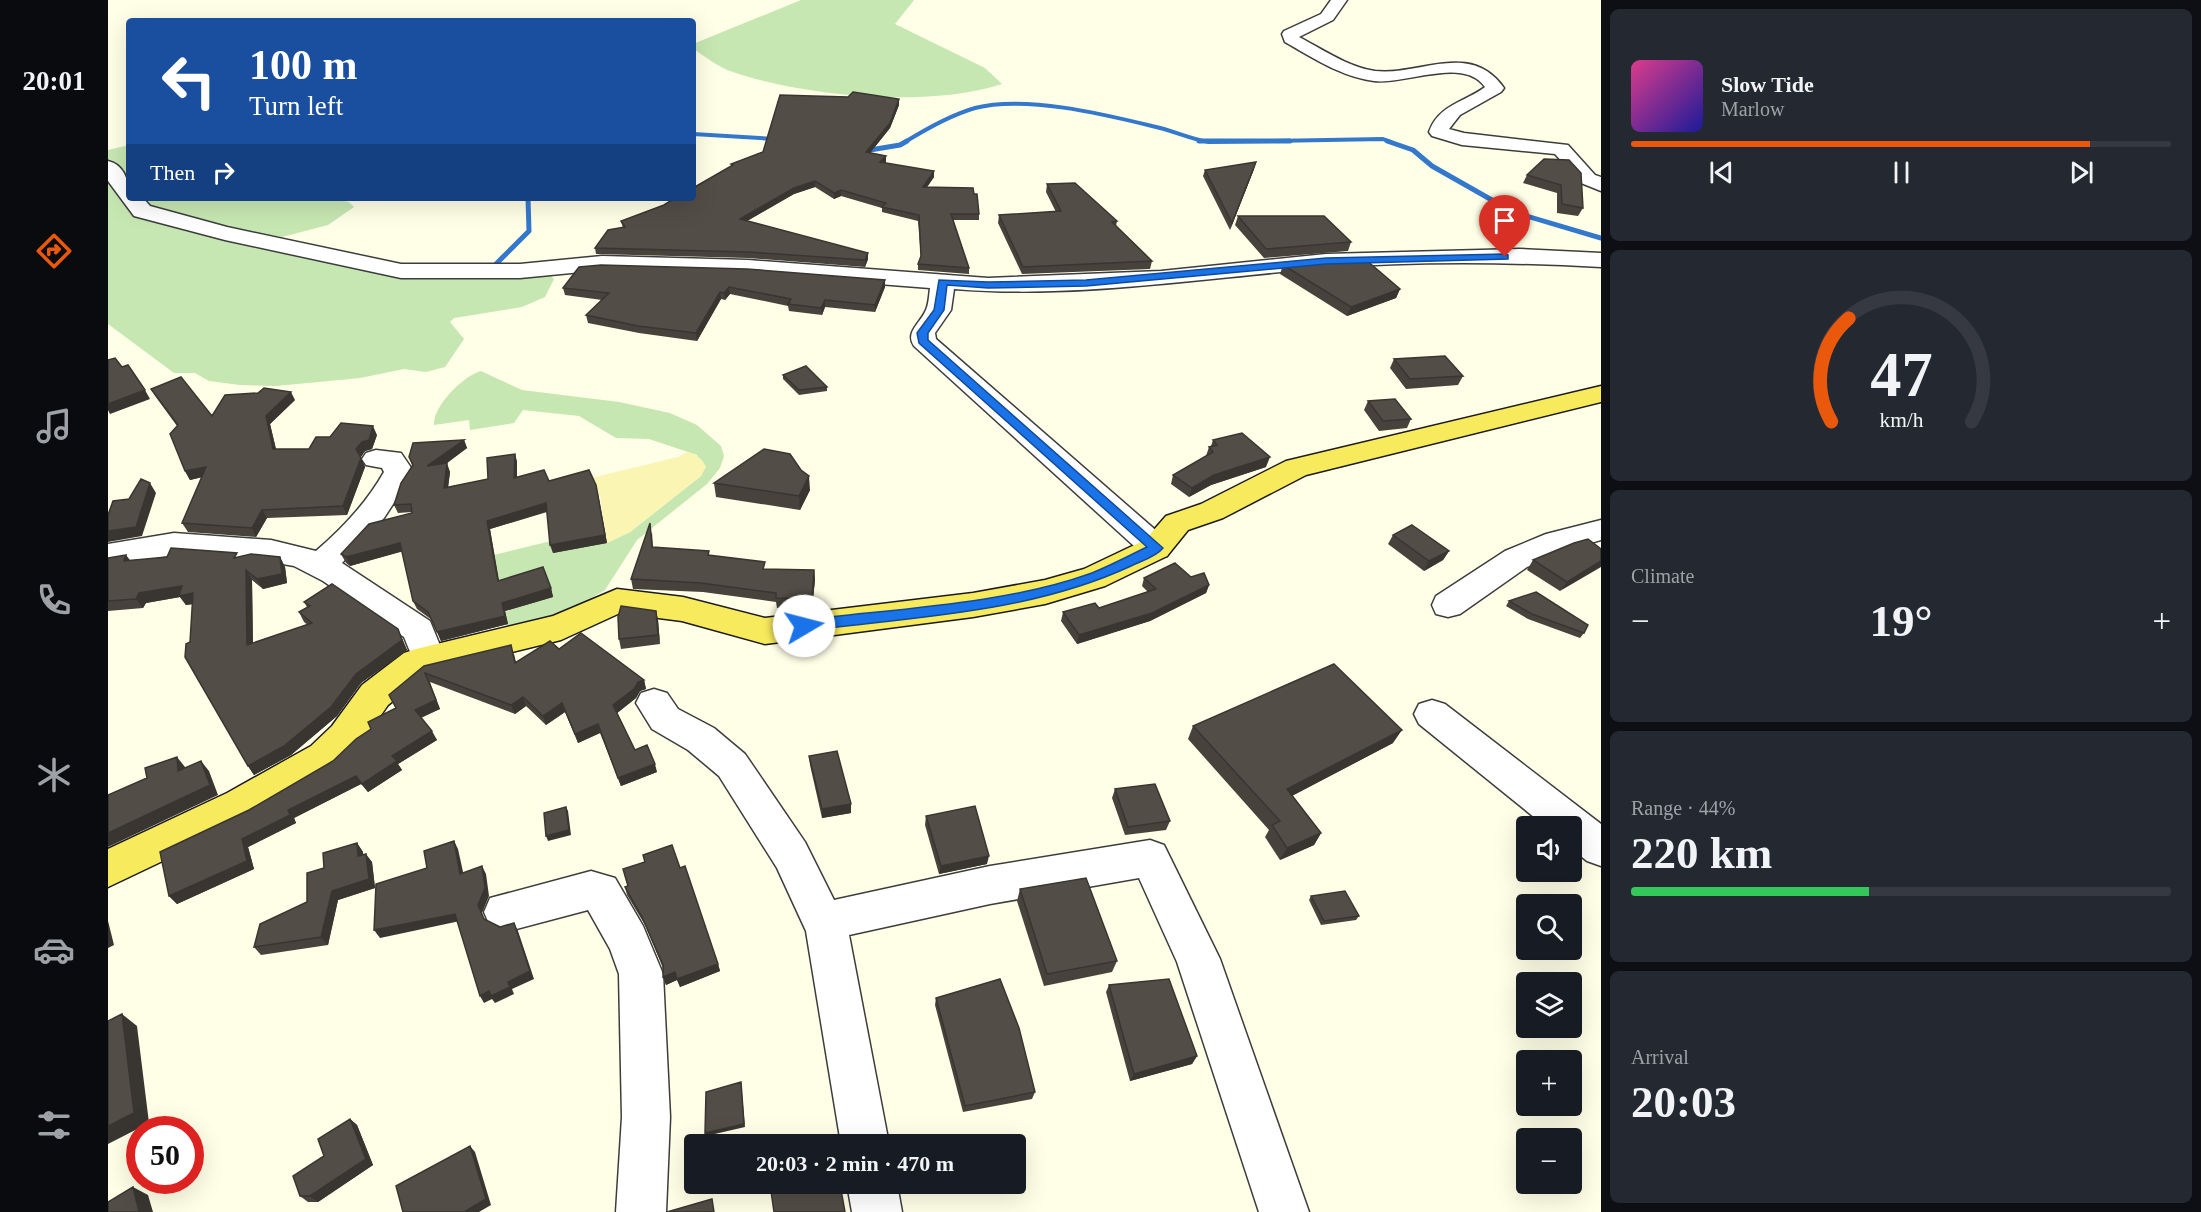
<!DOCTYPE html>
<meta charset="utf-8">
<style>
:root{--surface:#171b24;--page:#242831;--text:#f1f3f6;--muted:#9ea1a6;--line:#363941;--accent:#ea580c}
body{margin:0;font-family:Georgia,serif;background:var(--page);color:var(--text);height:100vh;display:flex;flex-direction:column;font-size:22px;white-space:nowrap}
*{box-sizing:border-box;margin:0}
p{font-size:20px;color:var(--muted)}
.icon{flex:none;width:33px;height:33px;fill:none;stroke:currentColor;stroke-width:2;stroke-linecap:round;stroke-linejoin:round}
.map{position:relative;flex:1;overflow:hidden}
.details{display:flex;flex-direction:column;gap:9px;padding:9px;background:#0d0f14;width:600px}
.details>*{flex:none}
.banner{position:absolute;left:18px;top:18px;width:570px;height:183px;border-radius:6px;box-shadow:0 6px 24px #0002;background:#1a4fa0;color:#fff;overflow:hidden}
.controls{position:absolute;left:1408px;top:816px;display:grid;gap:12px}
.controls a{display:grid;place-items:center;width:66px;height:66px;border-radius:6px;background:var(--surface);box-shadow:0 6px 24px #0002;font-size:30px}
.speed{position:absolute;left:18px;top:1116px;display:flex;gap:12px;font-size:30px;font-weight:700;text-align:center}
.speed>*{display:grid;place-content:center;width:78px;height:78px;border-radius:50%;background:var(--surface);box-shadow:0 6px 24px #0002;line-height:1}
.speed .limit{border:9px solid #d22;background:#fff;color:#111}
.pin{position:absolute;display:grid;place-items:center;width:51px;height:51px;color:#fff;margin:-62px -26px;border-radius:50% 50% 50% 0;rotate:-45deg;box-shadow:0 0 6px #0007}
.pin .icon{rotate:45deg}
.me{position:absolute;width:66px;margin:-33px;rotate:82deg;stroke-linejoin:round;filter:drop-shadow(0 0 4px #0008)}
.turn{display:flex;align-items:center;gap:21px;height:126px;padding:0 24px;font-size:27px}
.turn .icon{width:78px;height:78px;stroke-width:2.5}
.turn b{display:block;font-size:42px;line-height:51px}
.then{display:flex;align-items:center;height:57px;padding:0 24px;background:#0003;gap:12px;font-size:22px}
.big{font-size:45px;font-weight:800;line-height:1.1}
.details .tile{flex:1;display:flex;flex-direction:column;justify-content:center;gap:9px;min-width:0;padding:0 21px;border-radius:9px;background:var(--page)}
.details .dial{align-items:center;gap:0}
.dial svg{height:156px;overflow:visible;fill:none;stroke:var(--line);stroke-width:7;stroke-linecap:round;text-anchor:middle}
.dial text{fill:var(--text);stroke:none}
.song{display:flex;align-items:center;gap:18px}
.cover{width:72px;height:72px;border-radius:9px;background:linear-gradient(135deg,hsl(330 70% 55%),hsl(240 70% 35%))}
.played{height:6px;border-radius:3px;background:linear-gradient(90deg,var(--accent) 85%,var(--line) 85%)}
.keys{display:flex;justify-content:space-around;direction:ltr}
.heat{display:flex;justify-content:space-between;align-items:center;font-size:33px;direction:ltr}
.charge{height:9px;border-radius:4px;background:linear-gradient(90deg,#34c759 44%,var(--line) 0)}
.trip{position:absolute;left:576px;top:1134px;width:342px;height:60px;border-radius:6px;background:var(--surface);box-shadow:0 6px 24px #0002;font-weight:800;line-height:60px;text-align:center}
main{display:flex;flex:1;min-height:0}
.tabs{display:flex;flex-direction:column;width:108px;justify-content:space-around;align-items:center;background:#090b0e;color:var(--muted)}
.tabs .icon{width:42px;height:42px}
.tabs .selected{color:var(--accent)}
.tabs b{font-size:27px;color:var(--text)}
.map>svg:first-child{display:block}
</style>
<main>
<nav class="tabs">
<b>20:01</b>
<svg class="icon selected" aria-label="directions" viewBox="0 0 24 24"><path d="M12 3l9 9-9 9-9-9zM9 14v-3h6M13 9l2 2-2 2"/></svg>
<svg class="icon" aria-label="music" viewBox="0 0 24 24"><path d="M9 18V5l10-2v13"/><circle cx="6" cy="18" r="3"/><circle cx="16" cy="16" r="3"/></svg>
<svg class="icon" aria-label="phone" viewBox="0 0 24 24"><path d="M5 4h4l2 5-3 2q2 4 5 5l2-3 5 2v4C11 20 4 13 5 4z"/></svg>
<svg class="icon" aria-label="climate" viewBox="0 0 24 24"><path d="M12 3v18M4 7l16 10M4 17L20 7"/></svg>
<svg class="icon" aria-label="car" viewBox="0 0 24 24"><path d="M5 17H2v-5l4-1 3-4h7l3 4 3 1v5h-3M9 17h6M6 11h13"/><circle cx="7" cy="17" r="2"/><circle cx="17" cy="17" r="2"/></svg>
<svg class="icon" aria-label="filters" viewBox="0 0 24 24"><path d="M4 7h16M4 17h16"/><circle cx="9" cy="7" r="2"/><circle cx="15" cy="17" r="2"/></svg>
</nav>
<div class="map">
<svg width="1493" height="1212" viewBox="0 0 1493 1212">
<rect width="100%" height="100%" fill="#fffee6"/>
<path fill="#c6e7b2" d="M693,0H806L787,24L877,68L894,84C821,108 697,97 625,72C611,68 597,56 585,49V44Z
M21,145V198H220L241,202L246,207L220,225L174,237L131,230L251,268L440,273L446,279L437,297L414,307L346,318L342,322L356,339L337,367L318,372L296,369L252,378L168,386L132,385L101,381L87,373H66L0,324V150Z
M373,371L414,390L511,402L562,413L589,425L613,446L616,456L612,468L599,484L529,540L497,590L457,614L400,629L396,612L445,596L392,586L386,555L443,541L445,553L499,543L522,532L593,476L589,455L541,439L508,438L471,416L415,410L406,423L362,430L361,420L326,425C325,406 355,376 373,371Z"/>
<path fill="#faf5b3" d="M579,452C589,455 594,458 598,467L593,476L522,532L499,543L492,496L483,478L570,457Z"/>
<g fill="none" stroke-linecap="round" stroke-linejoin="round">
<path stroke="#3478cc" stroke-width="4" d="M585,134L667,139
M797,142C818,129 843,115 867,108C916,95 995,114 1044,126C1064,130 1081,139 1101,142L1275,139L1283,142"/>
<path stroke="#3478cc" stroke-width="5" d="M1091,141H1182
M1279,141L1305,150L1324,166L1405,212L1493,238
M756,151L792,145L799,141
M383,269L421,231L420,198"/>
<defs>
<path id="minor" d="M1223,0H1239L1225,20L1191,37C1214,49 1240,67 1267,71C1312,76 1362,40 1396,88L1393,92L1352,115L1341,129L1356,133L1460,145L1487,175L1493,177V191L1473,183L1447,154L1354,145L1324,136L1321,132C1330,105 1357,102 1377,87C1355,56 1298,85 1266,81C1234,77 1205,58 1177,42L1174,34L1176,31L1213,14Z
M0,161C17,165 21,182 21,198H35L42,206L119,227L293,264H412L494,256L640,260L880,278L1053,271L1218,254L1411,249L1493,253V267C1402,262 1308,261 1217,268C1094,278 969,299 846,289L843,310L827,333L828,339L1059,540L1064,548L1059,556L1048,559L1037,556L806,346C797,333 811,324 817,312C821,305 821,295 822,288L640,274L494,270L412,278H293L117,240L26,216L0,181Z
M268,450L293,453L306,472L276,518L234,563L322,621L338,660L333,669L321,673L309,669L296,637L215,581L186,566L163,562L66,555L0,566V544L66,533L163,540L208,551C235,528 259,502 276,472L274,468L258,465L254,459L258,453Z
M1493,520V540L1459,550L1419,567L1352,614L1340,617L1328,614L1324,605L1328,596L1397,551L1438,534Z
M546,689L559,693L570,709L606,728L637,754L697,842L726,900L882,866L1042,840L1056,845L1112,959L1201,1212H1151L1069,962L1031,878L882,904L741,935L781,1144H733L698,931L669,868L611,776L580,750L544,729L528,703L533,693Z
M1324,700L1337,704L1493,824V866L1479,861L1464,849V826H1437L1311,724L1306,714L1311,704Z
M483,871L507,878L535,926L555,974L562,1117L558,1212H508L514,1117L511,974L502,949L480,910L397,932L382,926L376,912L382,898Z
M739,1184H789L794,1212H744Z"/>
<path id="major" d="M1493,386V402L1198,475L1115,518L1080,530L1059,556L997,586L937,604L865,617L657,644L574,621L512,613L453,640L319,673L280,705L250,748L229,768L147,817L0,887V849L119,793L203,746L224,726L254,685L296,653L308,649L445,616L509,589L575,597L657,618L865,593L937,580L976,569L1037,540L1058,516L1093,504L1178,461Z"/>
</defs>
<use href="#minor" stroke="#3d3d3d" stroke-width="3"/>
<use href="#major" stroke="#1b1b1b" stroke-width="3"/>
<use href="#minor" fill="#fff" fill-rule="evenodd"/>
<use href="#major" fill="#f8ea5d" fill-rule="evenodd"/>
</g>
<path fill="#47423c" d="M791,99V105L782,128L762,153L778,156V162L777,163L826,177L819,187L866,194L871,214V220H845L861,268V274L810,270V264L813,258L810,221L774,212V208L733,196L726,199L707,187L686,194L639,221L760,259L757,267L640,258L488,254L487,248L515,228L513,221L556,205L623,166V164Z
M1461,160L1475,208L1470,216L1449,213V193L1415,183L1419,175Z
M1146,169L1122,230L1095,176L1097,170Z
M939,184L1009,221L1008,226L1044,261L1042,269L914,274L890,223L891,215L948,212L938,192Z
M1130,216L1243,242L1240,251L1156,258L1127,225Z
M1175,265L1292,289L1288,298L1239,316L1172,274Z
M777,280V287L767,312L717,307L714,315L681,311L680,306L622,294L617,300L613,299L589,341L531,333L480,323L478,315L494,300L457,295L455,288Z
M1286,359L1355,376L1350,385L1298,389L1282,368Z
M675,375L719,387V391L691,395L675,379Z
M43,389L104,416L150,393L187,400L162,424L168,449H201L222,437L269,435L264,449L257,451L253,457L257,467L239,515L159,518L148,537L80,532L74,523L94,477L82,480L77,471L69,426L48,397Z
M1260,401L1303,419L1299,428L1271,431L1256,410Z
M356,440L359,448L338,464L342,472L340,487L380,479L407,454L409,462V477L441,481L490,493L499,543L445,553L439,512L382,529L391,580L443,588L445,597L397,611L400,624L333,641L324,620L309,609L305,601L294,551L242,566L238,563L233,554L304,513V512L290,513L286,505L304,465L301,457Z
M1105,440L1158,467L1103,485L1081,497L1063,484L1065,475L1098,456L1101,447L1103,446Z
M606,483L702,490L692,510L608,497Z
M544,532L545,547L602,555L657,569L706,570L707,580L704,608H669L668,602L595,592L525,589L523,579Z
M1285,535L1341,551L1335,560L1316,571L1280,544Z
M1493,549L1452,591L1419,570L1425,560Z
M131,557H172L177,567L179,583L155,589L144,580L145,643L200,625L196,622L191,612L199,607L196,602L290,629L299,650L253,683L229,716L183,755L146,775L140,766L82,642L85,604L78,605L72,597L38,603L35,608L0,611V558L22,560Z
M1083,577L1101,585L1098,593L1042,621L969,644L953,621L955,612L991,608L1040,592L1034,586L1036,578Z
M1401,601L1476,633L1472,638L1420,619L1398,606Z
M548,611L550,620L552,644L513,649L511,639Z
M451,649L536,680L538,689L532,691L528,698L509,713L527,750L549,772L513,786L492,733L470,743L457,712L438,725L418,706L407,714L322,682L332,709L313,718L329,740L290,764L294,770L260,792L253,784L186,818L188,823L140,847L146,869L69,904L61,896L141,810L225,761L288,708L316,666L406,654L408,662Z
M1085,726L1285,743L1184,796L1213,833L1206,845L1172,860L1157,837L1161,830L1080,739Z
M701,756L743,813L714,818L702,765Z
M1007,789L1062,821L1058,830L1017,835L1004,798Z
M818,816L879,864L831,874L817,825Z
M249,843L255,852V854L264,862L267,888L230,900L220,945L153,955L146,947L199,902L216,868Z
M535,855L572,868L610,964L612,971L572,987L569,980L558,985L555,977V968L537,925L519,895L517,887L520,886L537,862Z
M912,889L1009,961L1004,972L936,986L909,901Z
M1203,896L1251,916L1248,920L1213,925L1201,900Z
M1001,985L1089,1056L1084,1064L1022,1081L998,992Z
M828,998L927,1092L924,1099L855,1112L827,1005Z
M242,1119L249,1125L265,1165L210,1202H200L192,1196L216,1156Z"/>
<path fill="#393631" d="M791,99V105L782,128L758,158V152Z
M778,156V162L772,168V162Z
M1148,162L1146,169L1122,230L1124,223Z
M826,171V177L815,193V187Z
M707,181V187L686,194L632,225V219L686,188Z
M733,190V196L726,199V193Z
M760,253V259L757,267V260Z
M777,280V287L767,312V305Z
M621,287L622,294L617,300L616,293Z
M1292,289L1288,298L1239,316L1243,307Z
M612,292L613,299L589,341L588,333Z
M717,300V307L714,315L713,308Z
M37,390L42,399L2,414L0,410V404Z
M183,392L187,400L162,424L170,458L165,449L158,416Z
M265,426L269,435L264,449L257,451L252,458L248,449Z
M356,440L359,448L322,475L319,466Z
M407,454L409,462V486L406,478Z
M1162,457L1158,467L1103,485L1081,497L1084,488L1106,475Z
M253,458L257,467L239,515L235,506Z
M339,463L342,472L339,496L336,488Z
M98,467L103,475L82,480L77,471Z
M701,476L702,490L692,510L691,496Z
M42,483L48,493L34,536L0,542V531Z
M488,485L499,543L445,553L442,545Z
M438,503L440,511L382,529L392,589L390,581L379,521Z
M154,510L159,518L148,537L144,528Z
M292,543L296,551L242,566L238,557Z
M1341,551L1335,560L1316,571L1321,561Z
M18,555L25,564L16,561Z
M172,557L177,567L179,583L155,589L149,579Z
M1493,561V567L1452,591L1459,582Z
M138,570L144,580L145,655L139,645Z
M706,570L707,580L704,608V599Z
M1101,585L1098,593L1042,621L969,644L971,635Z
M74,586L85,593L92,603L78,605L72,597L38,603L35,608L28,599L31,593Z
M443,588L445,597L397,611L400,624L333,641L329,632L394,603Z
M548,611L550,620L552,644L550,635Z
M290,629L299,650L253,683L229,716L183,755L146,775L140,766L248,674Z
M317,673L332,709L311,718L307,710Z
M536,680L538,689L532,691L528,698L508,714L505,705L530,682Z
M415,697L418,706L407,714L403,705Z
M454,703L457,712L438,725L435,716Z
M490,724L492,733L470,743L467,734Z
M1294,730L1285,743L1172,802L1179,789Z
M324,731L329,740L290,764L294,770L260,792L254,784L284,756Z
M69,757L77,767L78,781L70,771Z
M93,761L101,771L110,795L0,847V833Z
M547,764L549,772L513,786L510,778Z
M248,776L253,784L186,818L188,823L140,847L146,869L69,904L61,896L134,839L180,810Z
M743,804V813L714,818V809Z
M458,807L460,811L463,835L440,841L438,836Z
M1213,833L1206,845L1172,860L1179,848Z
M346,841L350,849L357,881L352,874Z
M249,843L255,852V865L250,856Z
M258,854L264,862L267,888L230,900L220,945L213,937L224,891Z
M881,856L879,864L831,874L833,866Z
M374,866L378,874L381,896L374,913L380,927L370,905Z
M347,914L352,921L272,938L266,930Z
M0,921L6,945L0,948Z
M406,923L410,931L426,979L404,989L406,994L387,1003L384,999L376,1003L372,996Z
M610,964L612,971L572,987L569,979Z
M567,972L569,980L558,985L555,977Z
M14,1014L29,1026L41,1123L0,1144V1126Z
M1089,1056L1084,1064L1022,1081L1026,1074Z
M633,1082L637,1127L598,1136L597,1133Z
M242,1119L249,1125L265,1165L210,1202L202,1196Z
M362,1146L367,1152L383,1205L371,1212H356Z
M25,1187L40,1195L45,1212H31Z"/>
<path fill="#524d46" stroke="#393631" stroke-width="1.5" d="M745,92L791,99L782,123L758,152L778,156L772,162L826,171L815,187L865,188L866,194H869L871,214H843L861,268L810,264L813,256L811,215L774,207L778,203L733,190L726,193L707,181L686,188L632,219L760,253L757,260L640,252L487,248L500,230L517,227L513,221L556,205L567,198H585V188L625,165L623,164L655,152L672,95L740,97Z
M1436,159L1461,160L1473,173L1475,208L1454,204L1453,185L1419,175Z
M1148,162L1124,223L1097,170Z
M967,183L1009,221L1004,222L1044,261L915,267L891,215L953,211L939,184Z
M1130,216H1216L1243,242L1158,249Z
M1257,259L1292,289L1243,307L1175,265Z
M493,265L639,269L777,280L767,305L717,300L713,308L680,304L683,299L621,287L616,293L612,292L588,333L530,326L478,315L501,293L455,288L471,267Z
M1337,356L1355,376L1302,379L1286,359Z
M7,358L14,367L20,365L37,390L0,404V360Z
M698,366L719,387L691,390L675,375Z
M73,377L104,416L117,395L150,393L156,388L183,392L158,416L165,449H201L208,437H222L233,423L265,426L261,440L254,442L248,449L253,458L235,506L154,510L144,528L74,523L98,467L77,471L62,434L70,425L43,389Z
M1287,399L1303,419L1275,421L1260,401Z
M1134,433L1162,457L1106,475L1084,488L1065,475L1105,452L1101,447L1109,445L1105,440Z
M356,440L319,466L339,463L336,488L380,479L379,458L407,454L406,478L436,470L441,481L481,470L488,485L497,535L442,545L438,503L379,521L390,581L435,567L443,588L394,603L397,616L329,632L320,612L305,601L292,543L238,557L233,554L261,524L304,513L303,504L286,505L293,483L305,465L301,457L305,443Z
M656,449L682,454L693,470L701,476L691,496L606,483Z
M33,479L42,483L28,527L0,531V515L5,501L21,499Z
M542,523L544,547L601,551L600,555L657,562L655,569L706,570L704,599L668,598V593L593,583L523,579Z
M1304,525L1341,551L1321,561L1285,535Z
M1480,539L1493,549V561L1459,582L1425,560L1466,543Z
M63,548L129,553L126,558L143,554L172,557L174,574L149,579L138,570L139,645L204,623L191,612L202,606L196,602L224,584L290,629L294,640L248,674L223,707L176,746L140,766L77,657L78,644L82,642L85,593L71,596L74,586L31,593L28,599L0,601V558L18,555L16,561L59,557Z
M1067,563L1083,577L1096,573L1101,585L1044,613L971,635L955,612L987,603L991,608L1048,589L1036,578Z
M1428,592L1480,625L1476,633L1424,614L1401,601Z
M513,606L548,611L550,635L511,639L510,617Z
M473,633L536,680L530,682L526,689L505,705L527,750L539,745L547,764L510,778L490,724L467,734L454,703L435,716L415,697L403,705L317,673L328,700L307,710L324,731L284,756L289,761L254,784L248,776L180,810L182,815L134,839L139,861L61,896L52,852L141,810L225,761L248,739L263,729L260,722L288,708L281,695L316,666L403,645L407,663L442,641L451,649Z
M1226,664L1294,730L1179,789L1213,833L1179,848L1164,825L1172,821L1085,726Z
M729,751L743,804L714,809L701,756Z
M69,757L70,771L93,761L102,785L0,833V795L39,778L37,768Z
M1047,784L1062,821L1020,827L1007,789Z
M867,806L881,856L833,866L818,816Z
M458,807L461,830L438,836L436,813Z
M346,841L352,874L374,866L377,888L370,905L376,919L392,927L406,923L422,971L400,982L402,987L383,996L381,991L372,996L347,914L266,930L268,884L319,868L316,851Z
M249,843L250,856L258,854L261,879L224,891L213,937L146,947L152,924L199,902V873L216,868L215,853Z
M564,845L572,868L577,866L610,964L569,979L567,972L555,977V965L534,917L517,887L520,886L515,869L537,862L535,855Z
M978,878L1009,961L939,974L912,889Z
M1237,891L1251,916L1216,921L1203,896Z
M892,979L911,1028L927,1092L857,1106L828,998Z
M1061,979L1089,1056L1026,1074L1001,985Z
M14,1014L26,1113L0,1126V1021Z
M633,1082L636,1124L597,1133L598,1092Z
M242,1119L258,1159L202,1196H192L185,1176L216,1156L210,1139Z
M362,1146L378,1199L356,1212H295L288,1186Z
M662,1184H732L737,1212H666Z
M25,1187L31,1212H0V1202Z
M604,1199L606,1212H559Z"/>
<path fill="#1a73e8" stroke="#114b97" stroke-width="1.5" d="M1397,254L1400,255V259L1218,264L978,286L880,288L839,285L836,310L820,333V340L1055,548C1048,557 1033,561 1023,566C922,613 805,617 696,631L689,626L696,620C784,609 898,604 981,574C1000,567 1020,556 1039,547L811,343L809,333L826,310L831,280L880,282L978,280L1218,258Z"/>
</svg>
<div class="controls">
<a><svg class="icon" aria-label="sound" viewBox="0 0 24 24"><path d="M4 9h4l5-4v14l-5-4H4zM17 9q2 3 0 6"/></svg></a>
<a><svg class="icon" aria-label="search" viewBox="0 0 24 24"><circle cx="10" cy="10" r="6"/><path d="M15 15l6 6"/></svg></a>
<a><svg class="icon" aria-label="layers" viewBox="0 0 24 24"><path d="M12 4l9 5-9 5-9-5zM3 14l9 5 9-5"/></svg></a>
<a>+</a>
<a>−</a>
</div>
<div class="speed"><div class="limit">50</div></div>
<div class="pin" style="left:1397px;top:257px;background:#d93025"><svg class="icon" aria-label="arrive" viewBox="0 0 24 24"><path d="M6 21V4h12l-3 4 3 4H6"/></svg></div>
<svg class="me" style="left:696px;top:626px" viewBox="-20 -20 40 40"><circle r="19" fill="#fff"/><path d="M0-13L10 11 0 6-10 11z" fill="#1a73e8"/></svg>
<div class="trip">20:03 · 2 min · 470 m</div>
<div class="banner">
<div class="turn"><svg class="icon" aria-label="left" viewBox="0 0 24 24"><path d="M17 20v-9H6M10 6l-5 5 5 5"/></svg><div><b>100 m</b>Turn left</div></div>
<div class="then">Then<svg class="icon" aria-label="right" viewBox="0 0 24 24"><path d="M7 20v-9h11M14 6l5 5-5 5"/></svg></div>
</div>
</div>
<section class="details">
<div class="tile">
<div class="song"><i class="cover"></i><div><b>Slow Tide</b><p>Marlow</p></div></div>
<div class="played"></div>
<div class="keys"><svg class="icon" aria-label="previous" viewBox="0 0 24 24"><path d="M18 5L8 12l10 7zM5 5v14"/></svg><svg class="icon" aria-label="pause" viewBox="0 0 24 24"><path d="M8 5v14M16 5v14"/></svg><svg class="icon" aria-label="next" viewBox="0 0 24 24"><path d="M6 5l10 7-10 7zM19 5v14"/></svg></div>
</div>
<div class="tile dial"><svg viewBox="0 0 100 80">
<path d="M14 69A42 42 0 1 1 86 69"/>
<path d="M14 69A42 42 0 0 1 23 16" stroke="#ea580c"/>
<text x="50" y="56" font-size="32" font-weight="700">47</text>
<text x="50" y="72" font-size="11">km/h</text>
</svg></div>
<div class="tile"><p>Climate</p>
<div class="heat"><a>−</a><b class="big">19°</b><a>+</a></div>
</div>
<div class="tile"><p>Range · 44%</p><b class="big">220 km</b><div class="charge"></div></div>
<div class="tile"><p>Arrival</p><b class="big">20:03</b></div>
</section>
</main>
